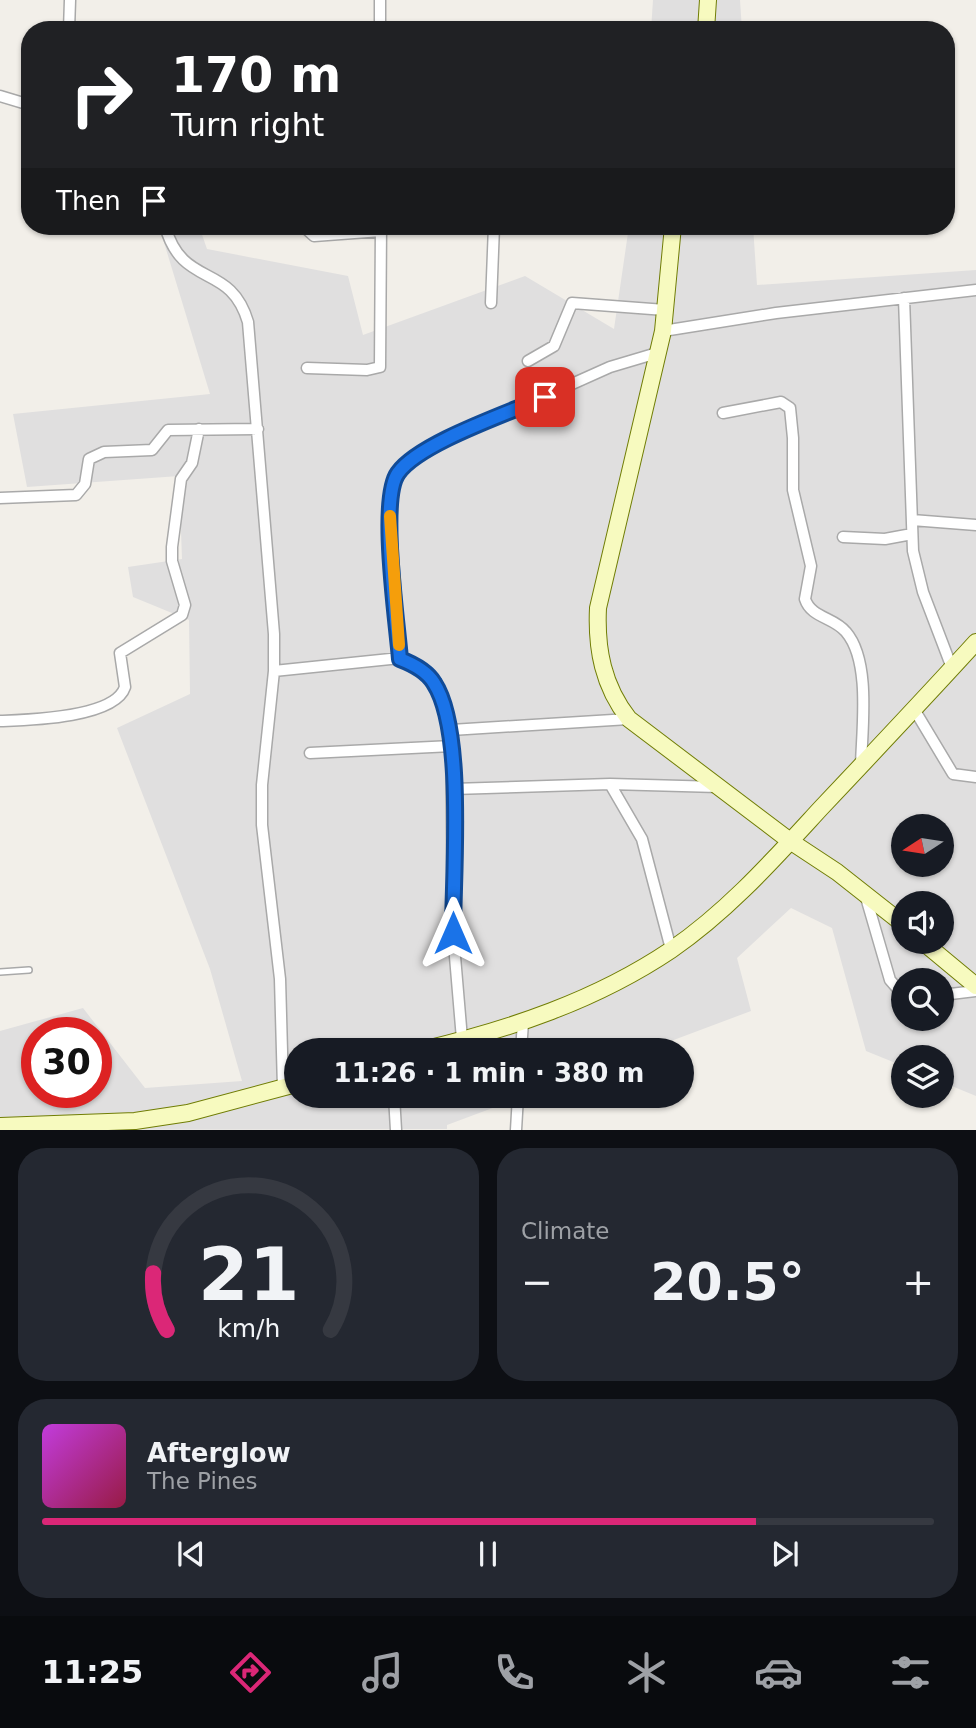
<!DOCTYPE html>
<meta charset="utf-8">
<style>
:root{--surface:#171b24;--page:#242831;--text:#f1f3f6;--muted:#9ea1a6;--line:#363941;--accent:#db2777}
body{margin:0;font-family:"DejaVu Sans",sans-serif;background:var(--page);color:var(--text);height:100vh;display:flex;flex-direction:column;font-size:26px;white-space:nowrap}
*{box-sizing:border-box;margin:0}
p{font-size:23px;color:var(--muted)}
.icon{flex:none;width:38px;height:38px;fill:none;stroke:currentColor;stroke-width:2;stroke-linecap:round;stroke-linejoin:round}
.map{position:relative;height:1130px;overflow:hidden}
.details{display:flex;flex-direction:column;gap:18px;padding:18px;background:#0d0f14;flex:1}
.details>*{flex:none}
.hud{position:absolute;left:21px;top:21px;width:934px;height:214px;border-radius:28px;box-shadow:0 2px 5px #0004;background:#202124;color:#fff;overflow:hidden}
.needle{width:46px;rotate:258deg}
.fabs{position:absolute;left:891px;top:814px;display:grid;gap:14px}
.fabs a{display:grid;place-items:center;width:63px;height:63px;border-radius:50%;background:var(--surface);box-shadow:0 2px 5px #0004;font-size:35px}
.speed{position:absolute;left:21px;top:1017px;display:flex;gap:14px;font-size:35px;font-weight:700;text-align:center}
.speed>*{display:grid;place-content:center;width:91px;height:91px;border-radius:50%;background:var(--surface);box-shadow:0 2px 5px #0004;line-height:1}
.speed .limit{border:10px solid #d22;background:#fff;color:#111}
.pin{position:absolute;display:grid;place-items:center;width:60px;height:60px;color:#fff;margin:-30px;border-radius:14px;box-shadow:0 4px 10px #0006}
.me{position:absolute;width:77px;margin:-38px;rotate:0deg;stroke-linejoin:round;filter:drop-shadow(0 0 5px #0008)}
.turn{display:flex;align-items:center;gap:24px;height:147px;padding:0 35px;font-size:32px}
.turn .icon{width:91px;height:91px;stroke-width:2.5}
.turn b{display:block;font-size:49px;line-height:60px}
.then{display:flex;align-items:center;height:66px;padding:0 35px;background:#0003;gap:14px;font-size:26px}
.big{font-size:52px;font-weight:800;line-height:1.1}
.details .widget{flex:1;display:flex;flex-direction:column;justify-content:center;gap:10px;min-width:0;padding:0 24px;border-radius:28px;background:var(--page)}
.details .dial{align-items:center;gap:0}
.dial svg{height:182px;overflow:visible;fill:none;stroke:var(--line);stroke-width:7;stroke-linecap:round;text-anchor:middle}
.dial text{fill:var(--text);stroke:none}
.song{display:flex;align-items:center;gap:21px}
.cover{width:84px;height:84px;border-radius:10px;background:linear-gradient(135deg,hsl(290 70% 55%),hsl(340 70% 35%))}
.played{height:7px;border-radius:4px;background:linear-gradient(90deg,var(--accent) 80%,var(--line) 80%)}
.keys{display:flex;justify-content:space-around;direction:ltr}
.heat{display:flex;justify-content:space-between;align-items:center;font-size:38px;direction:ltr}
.details .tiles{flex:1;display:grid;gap:18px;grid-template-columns:1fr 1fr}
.widget:last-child{grid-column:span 2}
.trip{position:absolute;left:284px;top:1038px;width:410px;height:70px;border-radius:35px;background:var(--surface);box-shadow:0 2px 5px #0004;font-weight:800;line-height:70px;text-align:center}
.tabs{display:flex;height:112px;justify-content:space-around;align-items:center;background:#090b0e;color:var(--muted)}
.tabs .icon{width:49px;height:49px}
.tabs .selected{color:var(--accent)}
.tabs b{font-size:32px;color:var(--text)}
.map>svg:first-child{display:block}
</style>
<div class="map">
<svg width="976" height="1130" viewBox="0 0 976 1130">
<rect width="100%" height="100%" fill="#f2efe9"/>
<path fill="#e0dfdf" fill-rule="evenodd" d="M653,0H740L742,30H651Z
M159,226H199L207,249L348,276L363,335L525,276L614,329L629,226H753L757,285L976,270V1096L942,1082V1057H903V1066L866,1051L832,928L791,908L737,958L751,1011L647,1050H296V1096H525L447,1125V1129L0,1130V1031L83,1008L145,1088L242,1081L210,969L117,728L190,694L189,620L133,597L128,567L182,559L179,476L27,487L13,414L210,394ZM903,826H942V864H903ZM903,903H942V942H903ZM903,980H942V1018H903ZM37,1032H96V1092H37Z"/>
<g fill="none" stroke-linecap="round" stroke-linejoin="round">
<defs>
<path id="lane" d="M0,972L29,970"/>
<path id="street" d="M69,30L70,0
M380,30V0
M0,96L30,105
M165,226C183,290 230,261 248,322L274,634V671L262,785V825L280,979L283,1088
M303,226L314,236L381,231
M904,298L913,551L923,592L952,668
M491,303L494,226
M663,331L776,313L976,290
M528,361L554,346L572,303L665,310
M307,368L367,370L380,367L381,226
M723,413L781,402L790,408L793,438V490L811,566L805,599C811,618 834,617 846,632C871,661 862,728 861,765
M0,498L76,495L85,484L89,459L104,452L152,450L168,430L258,429
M912,520L976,525
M843,537L885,539L912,534
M400,658L415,665L434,682L451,730L453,933L462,1039
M274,671L400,658L389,500L398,472L410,461L447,440L610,367L657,353
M914,709L953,774L976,777
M0,721C28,720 115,718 125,687L120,653L182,615L185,605L172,561V547L181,479L192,463L199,429
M451,730L629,719
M310,753L452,746
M610,784L642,839L671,949
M453,789L610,784L718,787
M865,894L890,980L903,995
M942,995L976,991
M521,1050L523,1023
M394,1096L396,1130
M516,1130L518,1096"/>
<path id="secondary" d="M706,30L708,0
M673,226L663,331L598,608C596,649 603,686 629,719L790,841L837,872L903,924
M923,942L976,986
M422,1050C510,1029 595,1001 671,950C728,911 774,859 821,808C873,753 925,698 976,642
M0,1126L135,1121L188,1113L296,1084"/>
</defs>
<use href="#lane" stroke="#a9a9a9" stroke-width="8"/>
<use href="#street" stroke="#a9a9a9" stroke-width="13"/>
<use href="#secondary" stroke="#707d05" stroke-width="18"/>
<use href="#lane" stroke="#fff" stroke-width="5"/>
<use href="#street" stroke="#fff" stroke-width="10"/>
<use href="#secondary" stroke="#f7fabf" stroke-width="16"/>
</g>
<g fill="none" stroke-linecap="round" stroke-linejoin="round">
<defs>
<path id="route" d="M453,933C453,874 465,730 434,683C427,671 413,664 400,659C397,621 379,499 398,473C419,443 509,413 545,397"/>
</defs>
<use href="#route" stroke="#114b97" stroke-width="18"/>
<use href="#route" stroke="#1a73e8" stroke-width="12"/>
<path stroke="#f59e0b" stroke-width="12" d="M390,516L399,645"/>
</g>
</svg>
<div class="fabs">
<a><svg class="needle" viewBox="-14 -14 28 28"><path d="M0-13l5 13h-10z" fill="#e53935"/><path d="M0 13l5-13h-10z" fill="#9ea1a6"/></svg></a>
<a><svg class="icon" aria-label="sound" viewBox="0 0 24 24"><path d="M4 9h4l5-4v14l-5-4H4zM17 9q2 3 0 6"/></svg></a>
<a><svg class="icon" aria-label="search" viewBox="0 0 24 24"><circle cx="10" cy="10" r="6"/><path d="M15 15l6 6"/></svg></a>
<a><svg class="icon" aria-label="layers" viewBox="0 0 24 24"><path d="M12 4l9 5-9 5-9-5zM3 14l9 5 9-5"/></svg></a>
</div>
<div class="speed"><div class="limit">30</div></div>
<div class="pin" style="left:545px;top:397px;background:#d93025"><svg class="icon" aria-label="arrive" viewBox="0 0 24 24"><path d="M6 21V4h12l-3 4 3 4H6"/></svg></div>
<svg class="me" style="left:453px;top:933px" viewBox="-20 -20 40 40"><path d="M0-17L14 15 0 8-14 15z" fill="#1a73e8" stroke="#fff" stroke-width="4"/></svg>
<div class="trip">11:26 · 1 min · 380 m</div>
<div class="hud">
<div class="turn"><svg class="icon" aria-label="right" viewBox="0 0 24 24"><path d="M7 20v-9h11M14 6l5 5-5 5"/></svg><div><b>170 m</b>Turn right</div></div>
<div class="then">Then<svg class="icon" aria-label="arrive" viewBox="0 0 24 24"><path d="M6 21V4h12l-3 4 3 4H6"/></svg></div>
</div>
</div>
<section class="details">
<div class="tiles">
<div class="widget dial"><svg viewBox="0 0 100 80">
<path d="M14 69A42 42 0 1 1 86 69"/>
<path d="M14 69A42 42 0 0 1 8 44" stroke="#db2777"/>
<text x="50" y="56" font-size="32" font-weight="700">21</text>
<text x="50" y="72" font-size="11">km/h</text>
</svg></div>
<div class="widget"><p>Climate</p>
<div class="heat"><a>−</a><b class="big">20.5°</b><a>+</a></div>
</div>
<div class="widget">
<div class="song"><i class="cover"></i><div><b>Afterglow</b><p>The Pines</p></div></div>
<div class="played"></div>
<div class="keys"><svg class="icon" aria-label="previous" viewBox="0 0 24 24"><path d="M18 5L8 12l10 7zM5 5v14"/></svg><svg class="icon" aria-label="pause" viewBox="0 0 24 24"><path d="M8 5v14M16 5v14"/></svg><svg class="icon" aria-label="next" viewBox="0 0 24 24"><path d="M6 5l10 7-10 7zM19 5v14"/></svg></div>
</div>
</div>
</section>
<nav class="tabs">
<b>11:25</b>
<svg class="icon selected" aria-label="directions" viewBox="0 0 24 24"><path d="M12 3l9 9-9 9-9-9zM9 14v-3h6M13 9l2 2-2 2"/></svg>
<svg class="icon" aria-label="music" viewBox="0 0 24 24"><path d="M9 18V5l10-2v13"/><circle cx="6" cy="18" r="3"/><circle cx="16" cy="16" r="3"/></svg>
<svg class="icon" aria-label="phone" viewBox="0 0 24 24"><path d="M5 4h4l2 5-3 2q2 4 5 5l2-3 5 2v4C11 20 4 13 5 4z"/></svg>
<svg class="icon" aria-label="climate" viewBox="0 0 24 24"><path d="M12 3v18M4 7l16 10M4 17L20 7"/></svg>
<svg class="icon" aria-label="car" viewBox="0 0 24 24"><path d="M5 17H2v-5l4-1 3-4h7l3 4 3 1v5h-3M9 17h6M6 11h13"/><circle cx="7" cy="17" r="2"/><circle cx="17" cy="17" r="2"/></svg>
<svg class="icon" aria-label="filters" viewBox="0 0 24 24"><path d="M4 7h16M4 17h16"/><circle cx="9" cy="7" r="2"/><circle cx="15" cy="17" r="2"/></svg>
</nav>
